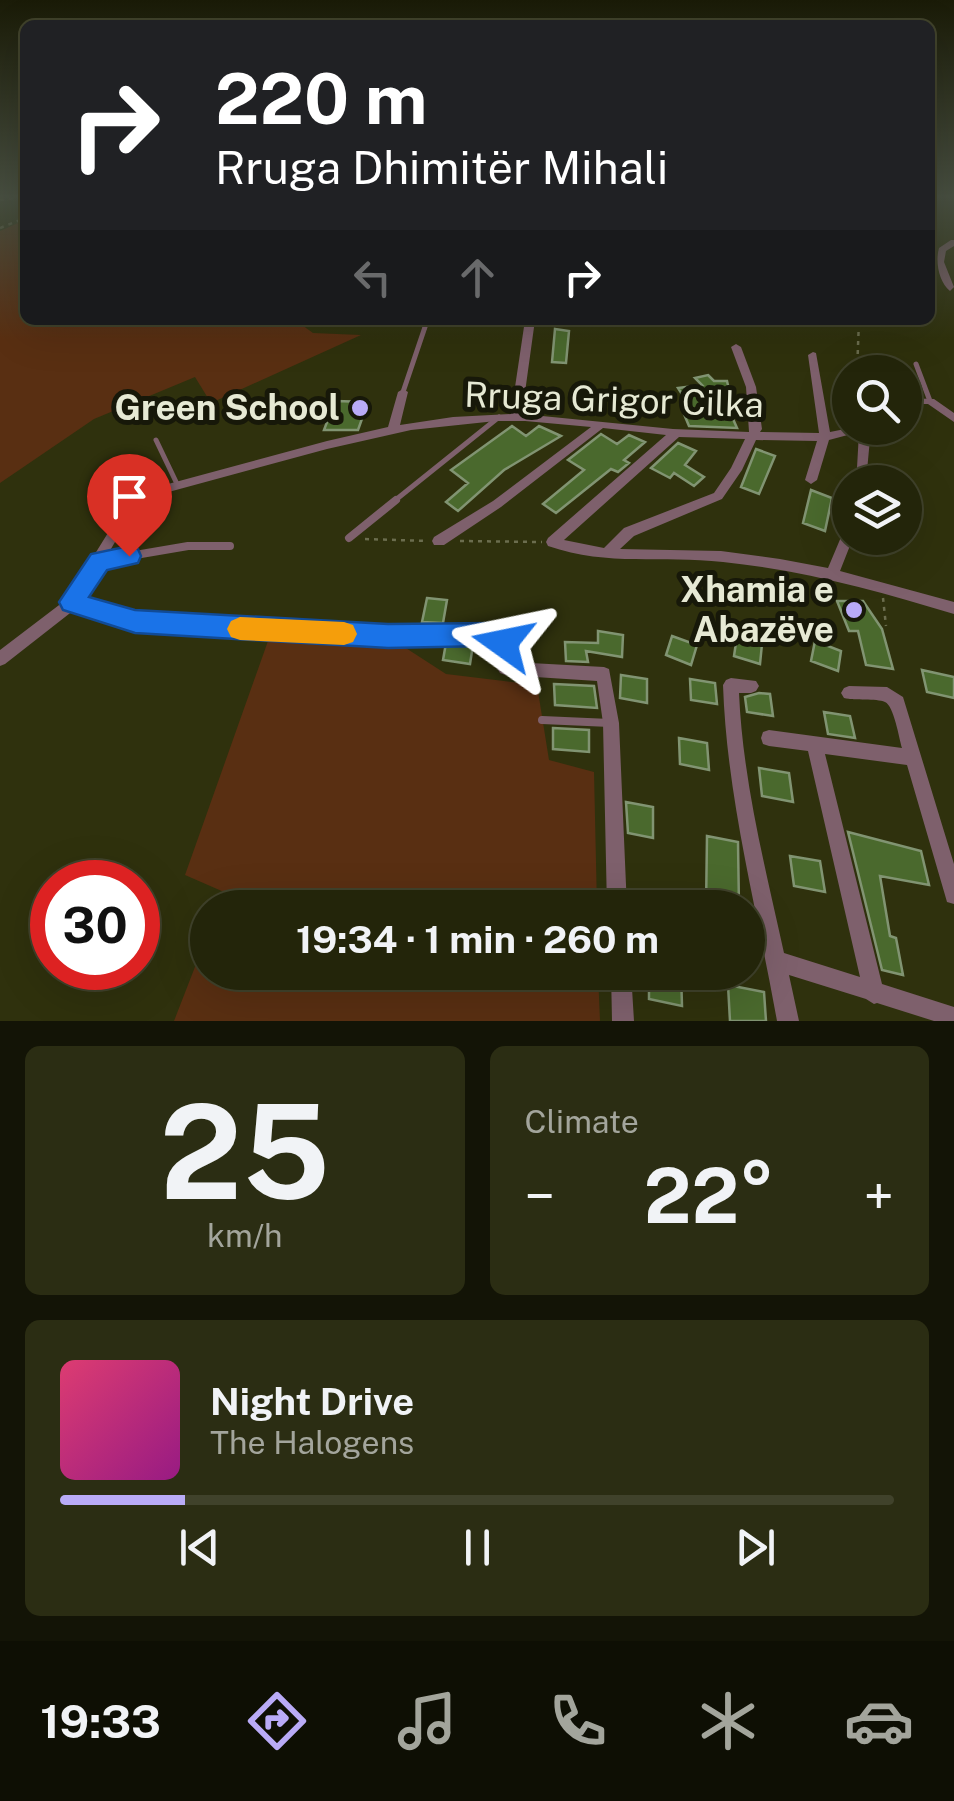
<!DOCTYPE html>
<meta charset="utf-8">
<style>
:root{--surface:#23250a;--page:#2b2d13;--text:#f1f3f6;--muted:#a3a59c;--line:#40422b;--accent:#b9abf7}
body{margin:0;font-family:"Public Sans",sans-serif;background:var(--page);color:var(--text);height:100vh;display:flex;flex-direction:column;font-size:38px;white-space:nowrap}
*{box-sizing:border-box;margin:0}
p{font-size:32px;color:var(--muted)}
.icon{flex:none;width:55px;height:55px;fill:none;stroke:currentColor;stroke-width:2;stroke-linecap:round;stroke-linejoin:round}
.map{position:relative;height:1021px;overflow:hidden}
.sheet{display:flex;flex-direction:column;gap:25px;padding:25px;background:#131406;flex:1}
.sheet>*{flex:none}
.top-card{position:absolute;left:20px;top:20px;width:915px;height:305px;border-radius:15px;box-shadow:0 10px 40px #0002,0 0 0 2px var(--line);background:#202124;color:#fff;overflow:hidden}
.controls{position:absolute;left:832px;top:355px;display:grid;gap:20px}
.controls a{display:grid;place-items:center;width:90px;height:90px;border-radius:50%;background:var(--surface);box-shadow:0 10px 40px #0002,0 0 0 2px var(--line);font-size:50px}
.speed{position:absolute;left:30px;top:860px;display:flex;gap:20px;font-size:50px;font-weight:700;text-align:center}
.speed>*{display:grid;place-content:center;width:130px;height:130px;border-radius:50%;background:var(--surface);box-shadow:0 10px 40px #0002,0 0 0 2px var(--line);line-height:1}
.speed .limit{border:15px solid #d22;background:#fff;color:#111}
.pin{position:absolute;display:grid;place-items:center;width:85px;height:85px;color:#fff;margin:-102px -42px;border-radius:50% 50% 50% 0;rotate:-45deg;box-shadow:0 0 10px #0007}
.pin .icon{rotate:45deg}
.me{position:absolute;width:110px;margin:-55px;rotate:282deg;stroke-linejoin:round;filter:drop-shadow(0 0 8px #0008)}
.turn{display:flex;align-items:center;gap:35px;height:210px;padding:0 30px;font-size:45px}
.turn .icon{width:130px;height:130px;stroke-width:2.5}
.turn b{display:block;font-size:70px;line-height:85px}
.lanes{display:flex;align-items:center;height:95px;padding:0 30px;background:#0003;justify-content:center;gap:50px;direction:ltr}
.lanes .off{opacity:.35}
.big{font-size:75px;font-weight:700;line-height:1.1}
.sheet .card{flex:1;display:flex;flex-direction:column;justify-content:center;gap:15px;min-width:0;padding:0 35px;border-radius:15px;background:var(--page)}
.sheet .dial{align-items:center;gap:0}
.dial b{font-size:130px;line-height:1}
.song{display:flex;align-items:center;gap:30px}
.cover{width:120px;height:120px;border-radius:15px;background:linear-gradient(135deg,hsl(340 70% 55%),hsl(310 70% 35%))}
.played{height:10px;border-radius:5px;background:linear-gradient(90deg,var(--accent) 15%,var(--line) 15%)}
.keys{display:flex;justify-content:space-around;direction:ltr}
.heat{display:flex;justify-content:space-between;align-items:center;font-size:55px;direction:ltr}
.sheet .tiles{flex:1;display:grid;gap:25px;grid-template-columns:1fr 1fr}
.card:last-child{grid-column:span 2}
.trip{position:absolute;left:190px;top:890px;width:575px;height:100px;border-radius:50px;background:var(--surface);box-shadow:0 10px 40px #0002,0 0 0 2px var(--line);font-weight:700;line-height:100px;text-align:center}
.dock{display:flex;height:160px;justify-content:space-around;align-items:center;background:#0e0f04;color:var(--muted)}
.dock .icon{width:70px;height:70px}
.dock .selected{color:var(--accent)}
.dock b{font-size:45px;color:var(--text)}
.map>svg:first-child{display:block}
</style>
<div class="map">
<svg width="954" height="1021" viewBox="0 0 954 1021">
<rect width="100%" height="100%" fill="#2f310d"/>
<path fill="#592f12" d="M25,220V320H295L313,333L361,335L211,403L195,377L94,419L0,483V231Z
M268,641H395L446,674L537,685L549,760L594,772L597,907H219L224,892L185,875Z
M207,936L208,972L598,973L600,1021H174Z"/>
<path fill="#4a692d" stroke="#819472" stroke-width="2.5" d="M555,329L569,331L566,363L552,362Z
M708,375L714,381H727L732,403H726L737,428L689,426L684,414L694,413L678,388L702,385L695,378Z
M335,401L368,402L358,430H324Z
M512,426L526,436L539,426L561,436L504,470L458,511L446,502L468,483L451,470Z
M601,434L617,444L629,435L645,442L624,460L629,463L618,472L611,469L556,513L543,504L584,470L568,460Z
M678,443L696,451L685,465L704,477L694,486L674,473L670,478L651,468Z
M756,449L775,456L759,494L741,487Z
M811,490L832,498L825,531L803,523Z
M427,598L447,600L443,623L422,622Z
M837,601H863L882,629L893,669L866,665L858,631H849Z
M598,631L623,635L622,657L586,651L588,662L566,661L565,642L598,643Z
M672,636L697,645L691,665L666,655Z
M737,636L762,644L760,664L734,656Z
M815,641L841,651L838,671L811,661Z
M446,643L473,645L470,664L443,660Z
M922,670L954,677V698L927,692Z
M621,675L647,679V703L620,698Z
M690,679L715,683L717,704L691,700Z
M554,684L594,686L597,708L555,705Z
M759,693L770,694L773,716L747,712L745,697Z
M824,712L850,716L855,738L828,734Z
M553,728L589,730V752L553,749Z
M679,738L707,743L709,770L680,764Z
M759,768L789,773L793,802L762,796Z
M626,802L653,807V838L628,833Z
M848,832L921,851L929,885L880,876L890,936L896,938L903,975L882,970Z
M707,836L738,842L739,908H706Z
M790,856L820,861L825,892L794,886Z
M649,972H681L682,1006L649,999Z
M728,985L764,992L766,1021H730Z"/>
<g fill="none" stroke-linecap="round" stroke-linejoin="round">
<path stroke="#6b6d4e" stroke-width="2.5" stroke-dasharray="4 5" stroke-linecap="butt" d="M0,200L15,198
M0,228L25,218
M857,372L859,320
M365,539L427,541
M460,541L542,542
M883,598L886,626"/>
<path stroke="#7e606c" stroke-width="4" d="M424,330L427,320"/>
<path stroke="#7e606c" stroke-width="5" d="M916,364L930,401
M403,392L425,327
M156,440L178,486
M393,502L499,417"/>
<path stroke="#7e606c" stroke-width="8" d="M349,538L396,500
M100,561L188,546H230
M542,720L610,723"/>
<path fill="#7e606c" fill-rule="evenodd" d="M951,240H954V246L946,251L944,262L954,287L950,291C939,282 935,262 939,248Z
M525,320H535L522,414L673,429L749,432L746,387L731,347L736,344L741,347L756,387L762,429L760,432L819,433L808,355L813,352L816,353L830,432L850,428H871L867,471H859L857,468L859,432L829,440L817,480L811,484L805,480L817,441L756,440L742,470L722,499L634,536L620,549L721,551L780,559L828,568L844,530L845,526L850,525V538H853L840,571L954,602V614C878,591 802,570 723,562C661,555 610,567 548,546L546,542L548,538L666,435L603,428L501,507L444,545H434L432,541L434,537L493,501L591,427L525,421H496L411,430L327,449L165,493L132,513L81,600L118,612L189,620L493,628L508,635L512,662L604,667L609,669L619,723L627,908H607L603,723L597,681L505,675L500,673L497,668L496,643L491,640L189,633L118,624L74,610L5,664L0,666V650L67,599L124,507L157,487L327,441L388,427L398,392L403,389L408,392L400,425L453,417L511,414ZM679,437L745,439L731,468L714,493L624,528L604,548L564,540Z
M905,398L934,399L954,413V422L928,404H905Z
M731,678L756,681L759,686L756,691L751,693H739C743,782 765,866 784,953L860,977L808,751L769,746L763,744L761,738L763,732L769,730L902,748C899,738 894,706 885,702C876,698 855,701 844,698L841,693L844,688L849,686L887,687L903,697L954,864V904L947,902L945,895L907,765L825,754L882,984L954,1007V1021H934L877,1003L874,1004L866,999L789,975L799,1021H777C757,908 727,800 723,685L726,680Z
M611,972H631L634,1021H612Z"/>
</g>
<linearGradient id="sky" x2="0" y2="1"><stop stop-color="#1a1b07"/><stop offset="0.58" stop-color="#474e40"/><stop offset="1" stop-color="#474e40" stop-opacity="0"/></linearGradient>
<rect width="954" height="339" fill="url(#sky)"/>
<path fill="#1a73e8" stroke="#114b97" stroke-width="2.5" d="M129,546L138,549L141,556L138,563L107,570L89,597L135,610L388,624L493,623L512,635L516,643L512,652L503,655L487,646L388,648L135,633L63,610L59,602L91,554Z"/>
<path fill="#f59e0b" d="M240,617L344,622L353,625L357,634L353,642L344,645L240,640L231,637L227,629L231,621Z"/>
<g fill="#b9abf7" stroke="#171809" stroke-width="4">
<circle cx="360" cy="408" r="10"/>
<circle cx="854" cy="610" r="10"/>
</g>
<g text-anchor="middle" stroke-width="10" stroke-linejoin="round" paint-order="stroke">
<g font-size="35" fill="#e6e9d4" stroke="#171809">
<text transform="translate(614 400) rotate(2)" y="12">Rruga Grigor Cilka</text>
</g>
<g font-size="35" font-weight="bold" fill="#e6e9d4" stroke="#171809" text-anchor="end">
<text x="340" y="420">Green School</text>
<text x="834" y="602">Xhamia e<tspan x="834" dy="40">Abazëve</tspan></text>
</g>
</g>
</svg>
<div class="controls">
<a><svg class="icon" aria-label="search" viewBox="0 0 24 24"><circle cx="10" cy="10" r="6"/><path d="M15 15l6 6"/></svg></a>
<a><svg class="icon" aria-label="layers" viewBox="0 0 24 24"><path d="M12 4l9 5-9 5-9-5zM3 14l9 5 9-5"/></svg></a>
</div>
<div class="speed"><div class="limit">30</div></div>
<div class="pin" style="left:129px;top:556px;background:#d93025"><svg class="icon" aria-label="arrive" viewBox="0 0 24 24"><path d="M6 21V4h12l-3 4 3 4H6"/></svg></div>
<svg class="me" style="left:503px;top:643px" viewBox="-20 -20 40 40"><path d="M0-17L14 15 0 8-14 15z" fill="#1a73e8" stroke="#fff" stroke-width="4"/></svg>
<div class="trip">19:34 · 1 min · 260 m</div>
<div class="top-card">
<div class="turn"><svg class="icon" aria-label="right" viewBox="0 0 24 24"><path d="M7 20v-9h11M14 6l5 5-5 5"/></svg><div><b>220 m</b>Rruga Dhimitër Mihali</div></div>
<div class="lanes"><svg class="icon off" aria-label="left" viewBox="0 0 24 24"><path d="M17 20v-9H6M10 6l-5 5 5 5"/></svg><svg class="icon off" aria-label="ahead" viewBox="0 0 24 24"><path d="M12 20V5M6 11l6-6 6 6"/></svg><svg class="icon" aria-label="right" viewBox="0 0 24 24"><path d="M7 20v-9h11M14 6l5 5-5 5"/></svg></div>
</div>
</div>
<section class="sheet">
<div class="tiles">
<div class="card dial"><b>25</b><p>km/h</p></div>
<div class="card"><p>Climate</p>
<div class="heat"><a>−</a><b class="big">22°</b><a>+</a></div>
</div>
<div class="card">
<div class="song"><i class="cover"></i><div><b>Night Drive</b><p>The Halogens</p></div></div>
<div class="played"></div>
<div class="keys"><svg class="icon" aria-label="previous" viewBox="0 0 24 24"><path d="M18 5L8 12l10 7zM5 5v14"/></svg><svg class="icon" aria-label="pause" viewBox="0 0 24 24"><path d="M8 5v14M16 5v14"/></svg><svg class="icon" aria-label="next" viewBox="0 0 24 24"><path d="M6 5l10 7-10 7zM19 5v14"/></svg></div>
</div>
</div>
</section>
<nav class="dock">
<b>19:33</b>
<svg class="icon selected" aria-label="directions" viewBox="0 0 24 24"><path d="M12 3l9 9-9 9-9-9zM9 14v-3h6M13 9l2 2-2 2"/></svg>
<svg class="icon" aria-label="music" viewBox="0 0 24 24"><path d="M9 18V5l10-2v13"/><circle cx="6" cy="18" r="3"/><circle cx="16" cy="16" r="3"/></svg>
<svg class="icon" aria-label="phone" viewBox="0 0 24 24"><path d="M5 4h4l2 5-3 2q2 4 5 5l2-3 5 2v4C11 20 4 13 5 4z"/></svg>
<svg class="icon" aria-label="climate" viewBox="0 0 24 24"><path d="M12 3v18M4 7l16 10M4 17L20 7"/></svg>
<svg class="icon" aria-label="car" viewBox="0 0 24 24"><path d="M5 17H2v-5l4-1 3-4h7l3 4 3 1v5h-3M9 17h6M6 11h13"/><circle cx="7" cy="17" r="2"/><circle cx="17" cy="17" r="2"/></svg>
</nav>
